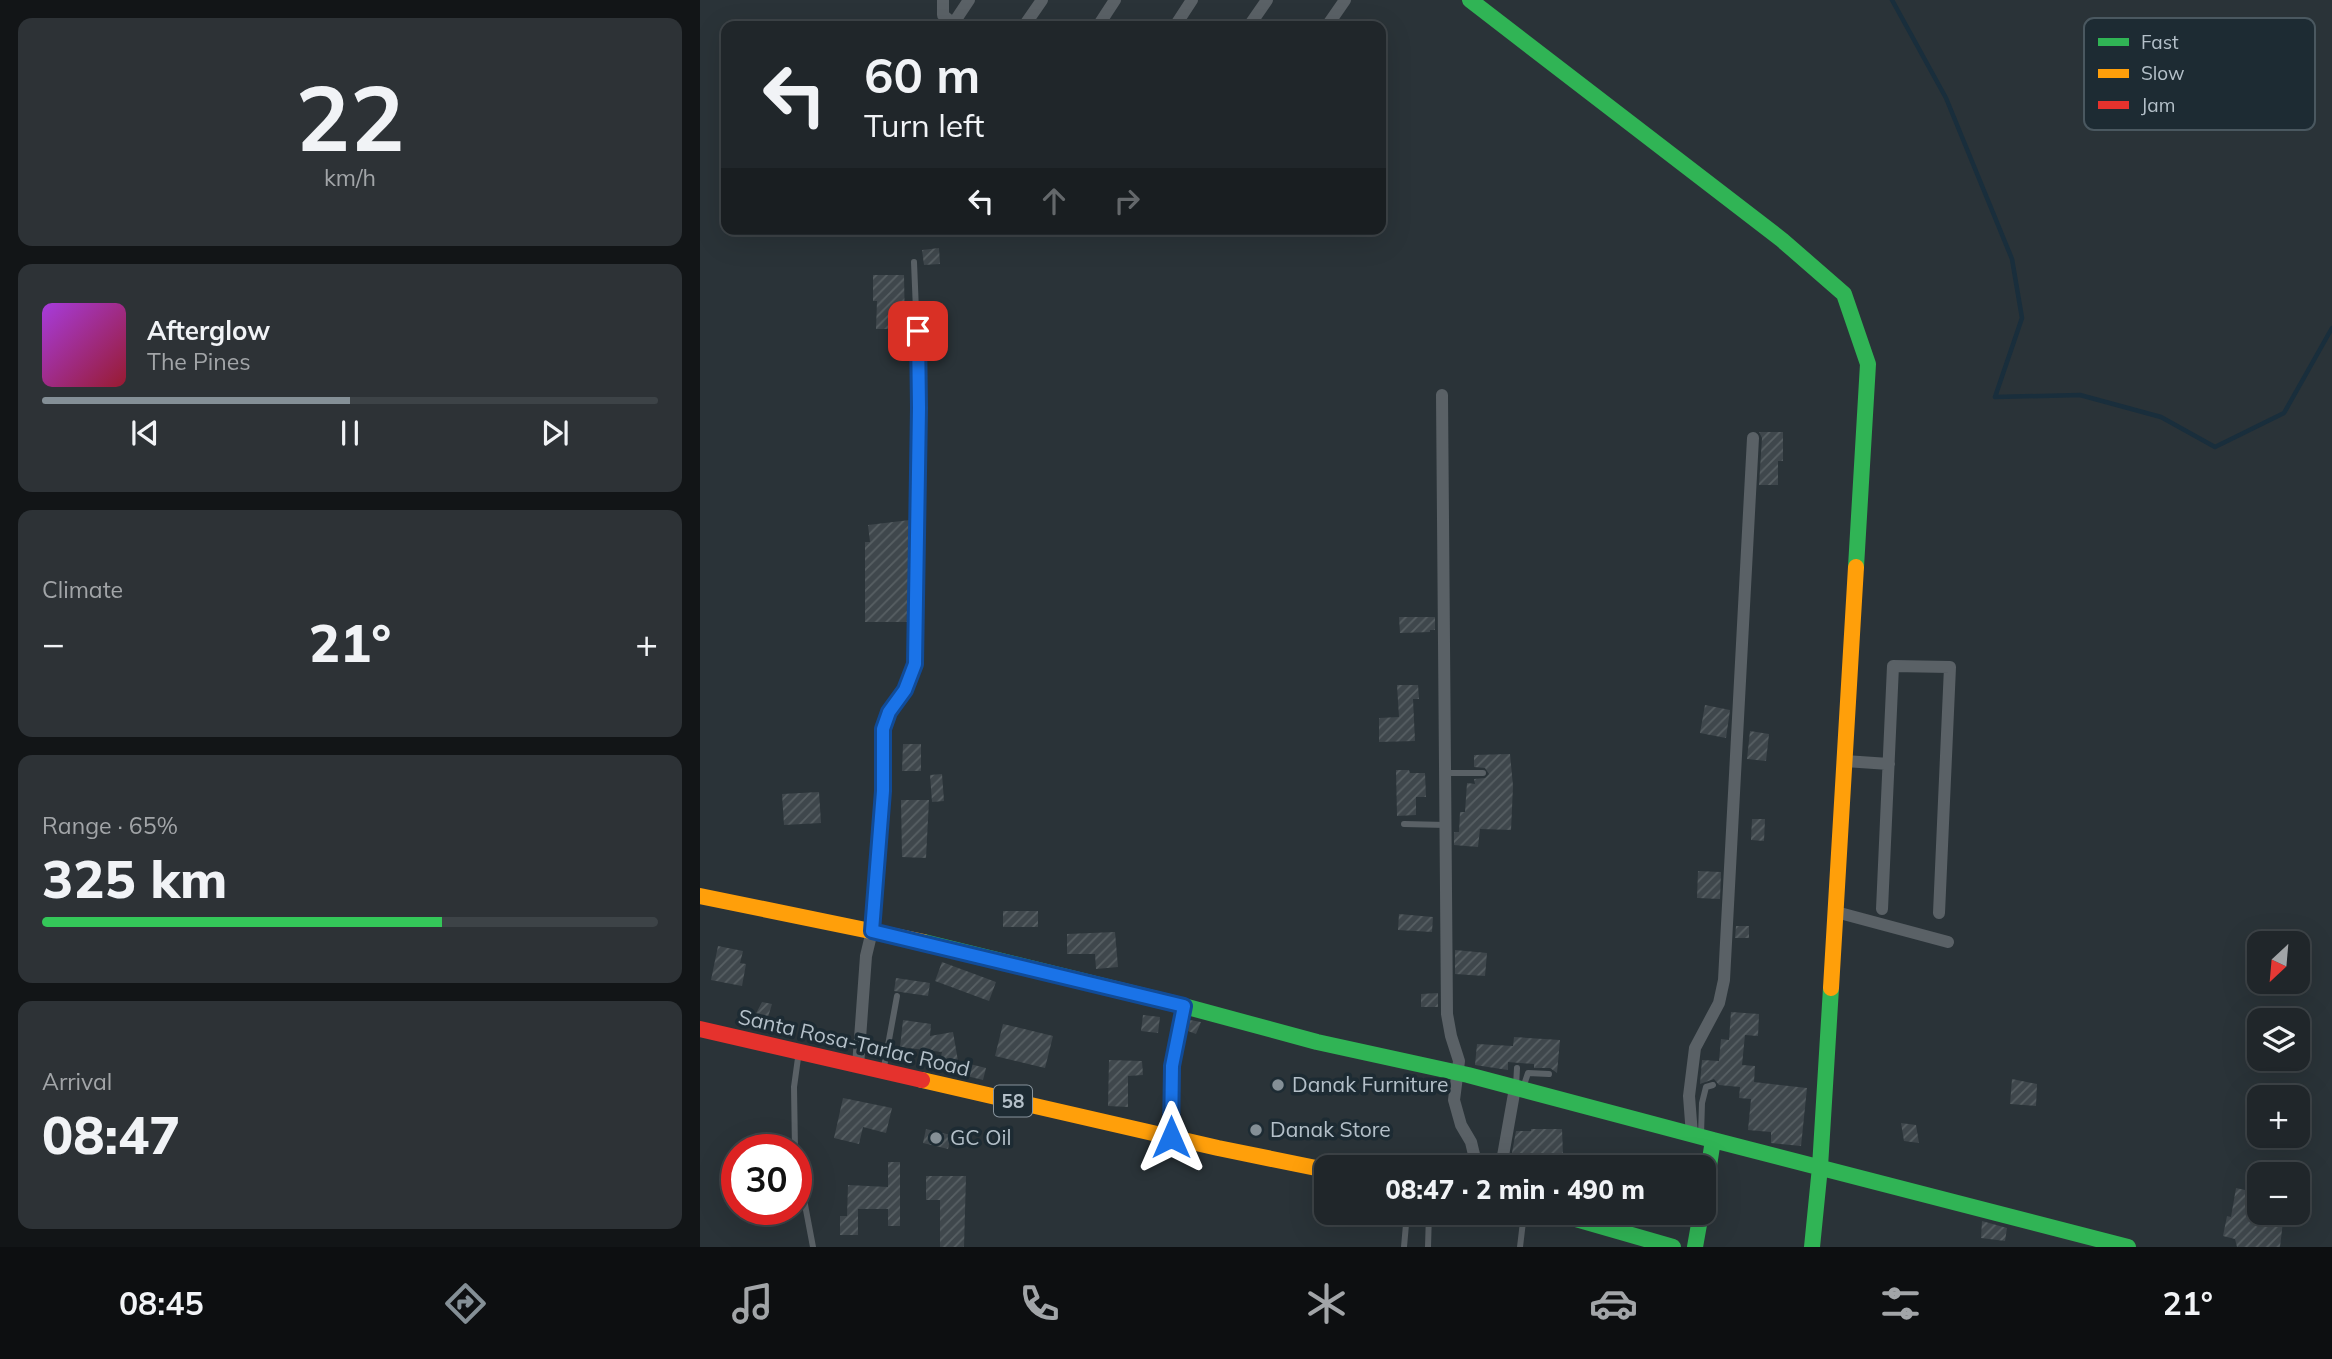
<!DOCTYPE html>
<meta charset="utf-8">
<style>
:root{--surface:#20262a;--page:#2d3236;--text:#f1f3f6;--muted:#a2a5a8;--line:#3d4347;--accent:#848f96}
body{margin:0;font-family:Mulish,sans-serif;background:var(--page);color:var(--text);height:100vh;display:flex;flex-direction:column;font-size:26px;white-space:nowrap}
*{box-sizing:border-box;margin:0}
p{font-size:23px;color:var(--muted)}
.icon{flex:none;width:38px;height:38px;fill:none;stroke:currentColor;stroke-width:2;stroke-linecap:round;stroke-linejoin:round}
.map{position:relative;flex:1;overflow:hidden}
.side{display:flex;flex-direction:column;gap:18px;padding:18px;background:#121517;width:700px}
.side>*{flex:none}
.hud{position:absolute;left:21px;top:21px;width:665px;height:214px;border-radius:14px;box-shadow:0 7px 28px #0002,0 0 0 2px var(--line);background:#20262a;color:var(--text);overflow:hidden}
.needle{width:46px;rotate:206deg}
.fabs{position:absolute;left:1547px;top:931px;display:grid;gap:14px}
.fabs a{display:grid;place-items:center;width:63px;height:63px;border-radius:14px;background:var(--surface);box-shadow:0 7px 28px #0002,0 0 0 2px var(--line);font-size:35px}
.speed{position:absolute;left:21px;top:1134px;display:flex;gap:14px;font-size:35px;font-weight:700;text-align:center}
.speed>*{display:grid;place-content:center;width:91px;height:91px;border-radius:50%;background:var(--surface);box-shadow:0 7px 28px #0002,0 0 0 2px var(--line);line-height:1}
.speed .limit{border:10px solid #d22;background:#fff;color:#111}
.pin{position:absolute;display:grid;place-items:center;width:60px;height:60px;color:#fff;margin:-30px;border-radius:14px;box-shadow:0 4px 10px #0006}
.me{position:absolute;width:77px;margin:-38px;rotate:0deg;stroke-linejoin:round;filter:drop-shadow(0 0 5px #0008)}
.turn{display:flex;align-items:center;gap:24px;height:147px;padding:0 28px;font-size:32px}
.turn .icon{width:91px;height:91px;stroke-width:2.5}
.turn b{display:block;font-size:49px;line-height:60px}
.lanes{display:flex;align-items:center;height:66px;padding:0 28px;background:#0003;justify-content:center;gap:35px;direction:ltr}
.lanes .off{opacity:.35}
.big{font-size:52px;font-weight:800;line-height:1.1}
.side .tile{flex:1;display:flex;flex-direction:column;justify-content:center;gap:10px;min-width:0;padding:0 24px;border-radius:14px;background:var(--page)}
.side .dial{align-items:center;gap:0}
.dial b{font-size:91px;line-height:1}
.song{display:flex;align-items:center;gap:21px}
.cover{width:84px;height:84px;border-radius:10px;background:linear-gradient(135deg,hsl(280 70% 55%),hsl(350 70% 35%))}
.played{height:7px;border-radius:4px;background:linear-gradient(90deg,var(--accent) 50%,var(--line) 50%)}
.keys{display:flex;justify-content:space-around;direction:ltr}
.heat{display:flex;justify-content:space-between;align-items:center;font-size:38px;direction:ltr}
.charge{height:10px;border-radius:5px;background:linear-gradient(90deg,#34c759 65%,var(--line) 0)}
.trip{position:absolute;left:614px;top:1155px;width:402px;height:70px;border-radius:14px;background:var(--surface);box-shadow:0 7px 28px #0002,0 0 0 2px var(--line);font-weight:800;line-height:70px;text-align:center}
.tabs{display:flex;height:112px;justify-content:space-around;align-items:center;background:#0d0f11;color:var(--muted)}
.tabs .icon{width:49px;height:49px}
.tabs .active{color:var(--accent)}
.tabs b{font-size:32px;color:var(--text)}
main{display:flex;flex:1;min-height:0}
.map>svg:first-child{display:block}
</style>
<main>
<section class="side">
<div class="tile dial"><b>22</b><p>km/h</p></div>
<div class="tile">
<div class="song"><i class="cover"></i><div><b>Afterglow</b><p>The Pines</p></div></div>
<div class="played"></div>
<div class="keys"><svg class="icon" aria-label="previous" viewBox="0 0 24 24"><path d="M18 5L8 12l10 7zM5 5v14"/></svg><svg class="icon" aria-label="pause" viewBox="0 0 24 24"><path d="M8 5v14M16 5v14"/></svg><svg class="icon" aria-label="next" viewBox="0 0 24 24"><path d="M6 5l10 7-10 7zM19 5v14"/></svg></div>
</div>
<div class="tile"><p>Climate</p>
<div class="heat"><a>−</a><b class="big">21°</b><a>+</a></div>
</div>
<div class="tile"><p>Range · 65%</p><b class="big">325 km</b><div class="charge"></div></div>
<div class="tile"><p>Arrival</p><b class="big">08:47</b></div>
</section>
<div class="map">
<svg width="1632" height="1247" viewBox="0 0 1632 1247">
<defs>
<pattern id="building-hatch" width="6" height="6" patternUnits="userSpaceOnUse" patternTransform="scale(1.75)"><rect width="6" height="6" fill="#3f474c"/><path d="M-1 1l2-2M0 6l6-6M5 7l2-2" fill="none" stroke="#586064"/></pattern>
</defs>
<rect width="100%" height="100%" fill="#2a3338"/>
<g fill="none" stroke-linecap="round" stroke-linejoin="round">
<path stroke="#192e3c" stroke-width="4.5" d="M1192,0L1246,98L1312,259L1322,318L1295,397L1380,395L1461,417L1515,447L1584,413L1632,328"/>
</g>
<path fill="url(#building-hatch)" d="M239,248L240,264L224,265L222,250Z
M173,275H204L205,329H176L177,301H173Z
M1059,432H1083V461H1078V485H1059L1062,438Z
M210,520V622H165V542H170L168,525Z
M699,617H735V630H730V632L700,633Z
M697,685H718L719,699H713L715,741L679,742V718L699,717Z
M1005,705L1030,710L1026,738L1000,733Z
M1050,731L1069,734L1066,761L1047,759Z
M203,744H221V771H202Z
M810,754L813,786L811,830L780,829L778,847L754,845V832H759L760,812H765L767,783L775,784L774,779L785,778L789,774L785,768L774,767V755Z
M696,770H709L710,773H725L726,797H716V815L697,816Z
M242,774L244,801L232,802L230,775Z
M119,792L121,823L84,825L82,794Z
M201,800H229L226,858L202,857Z
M1052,819H1065L1064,841L1051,840Z
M998,871L1021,872L1020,899L997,898Z
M303,911H338V927H303Z
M699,914L733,917L732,932L698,930Z
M1036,926H1049V938H1035Z
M415,932L418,967L396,969L395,954H367V934Z
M18,946L43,951L40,963L46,964L42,986L11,980Z
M755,950L787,953L785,976L755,974Z
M242,962L296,982L289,1001L235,981Z
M196,978L230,983L228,996L194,991Z
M738,993V1007H721V994Z
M62,1002L72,1004L65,1027L52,1021Z
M1031,1012L1059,1014L1058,1036L1045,1035L1042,1065L1055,1066L1054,1082L1107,1088L1101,1146L1071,1143V1132L1048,1130L1051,1099L1039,1098L1040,1087L1019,1085L1014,1079L1000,1084L1002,1060L1019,1061L1021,1039L1029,1040Z
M443,1015L460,1017L458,1033L441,1031Z
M203,1020L231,1024L230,1036L253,1032L258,1061L286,1068L283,1080L238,1069L242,1052L200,1047Z
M490,1020L501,1022L496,1034L488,1031Z
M303,1024L353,1036L345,1068L295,1056Z
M814,1037L860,1040L857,1073L850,1068H834V1064L808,1062V1070L775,1065L777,1044L813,1046Z
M409,1060L442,1061L443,1075L428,1076V1107L408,1106Z
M1312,1079L1337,1084L1336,1106L1310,1104Z
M143,1098L192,1108L186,1133L163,1127L159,1144L134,1138Z
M1201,1123L1216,1125L1219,1143L1204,1141Z
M226,1129L251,1135L248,1149L223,1143Z
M831,1129H862L863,1155L833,1153L821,1158H811L816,1131H831Z
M750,1154H765L767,1167H750Z
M188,1162H200V1226H188V1209H158V1235H140V1216H147L148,1185L188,1187Z
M226,1176H266L264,1247H240V1200H226Z
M1536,1188L1554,1192L1550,1213H1584L1580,1247H1537L1535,1239L1523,1236L1527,1216L1531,1217Z
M1282,1221L1307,1228L1305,1241L1281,1238Z"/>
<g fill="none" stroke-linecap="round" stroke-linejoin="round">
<path stroke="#5a6166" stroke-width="6" d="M745,773H783
M704,824L746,825
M172,929L183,791L182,729L189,711L197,703L211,678L215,664L217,644L219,384L214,262
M184,1067L197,996
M816,1086L817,1068
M823,1088L828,1073L849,1074
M1001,1135L1002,1103L1006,1087L1013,1085
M95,1150L94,1087L98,1058
M96,1157L113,1247
M823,1167L825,1162L834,1159
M704,1247L707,1213
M728,1247L729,1213
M820,1247L824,1213"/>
<path stroke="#5a6166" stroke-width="12" d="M243,0V15L256,26
M253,24L269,0
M324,26L342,0
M398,26L415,0
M475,26L492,0
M549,26L567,0
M627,26L645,0
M742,395L747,1014L751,1036L759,1061L754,1100L761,1125L771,1142L777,1167
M1145,761L1189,764
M1182,909L1193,666L1250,667L1239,913
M1136,912L1248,942
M158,1066L166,956L172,931
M992,1135L989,1096L995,1048L1019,1003L1024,980L1053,438
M471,1137L472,1066L484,1006
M801,1167L815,1088"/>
<path stroke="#30b455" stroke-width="16" d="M770,0L1082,240L1144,294L1168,364L1156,567
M224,942L469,1002L617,1042L768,1075L1013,1140
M1004,1198L1013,1140L1428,1247
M855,1213L973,1247
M995,1247L1001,1213
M1112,1247L1120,1167L1131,988"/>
<path stroke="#ff9f0a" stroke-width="16" d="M0,896L224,942
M1131,988L1156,567
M222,1080L518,1148L626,1170"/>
<path stroke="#e5322d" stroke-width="16" d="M0,1029L222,1080"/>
</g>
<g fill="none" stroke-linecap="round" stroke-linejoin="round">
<defs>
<path id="route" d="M218,331L219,408L215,664L205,690L189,712L183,729V791L172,931L484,1006L472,1066L471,1137"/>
</defs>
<use href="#route" stroke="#114b97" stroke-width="18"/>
<use href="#route" stroke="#1a73e8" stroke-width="12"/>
</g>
<g fill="#848f96" stroke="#1d2b33" stroke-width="2.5">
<circle cx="578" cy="1085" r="7"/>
<circle cx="556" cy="1130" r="7"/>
<circle cx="236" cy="1138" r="7"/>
</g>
<g text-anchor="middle" stroke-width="7" stroke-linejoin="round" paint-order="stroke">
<rect fill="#1d2b33" stroke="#87939c" stroke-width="2" x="294" y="1085.5" width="38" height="31" rx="5"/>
<g font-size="19" font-weight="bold" fill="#b4c0c9">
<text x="313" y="1108">58</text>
</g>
<g font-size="21" fill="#b4c0c9" stroke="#1d2b33">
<text transform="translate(154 1043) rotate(13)" y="7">Santa Rosa-Tarlac Road</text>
</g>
<g font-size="21" fill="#b4c0c9" stroke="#1d2b33" text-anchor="start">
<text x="592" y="1092">Danak Furniture</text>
<text x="570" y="1137">Danak Store</text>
<text x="250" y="1145">GC Oil</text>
</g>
</g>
<rect x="1384" y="18" width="231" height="112" rx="10" fill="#1d2b33" stroke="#4a5860" stroke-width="2"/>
<rect x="1398" y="38" width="31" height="8" fill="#30b455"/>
<rect x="1398" y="69" width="31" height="9" fill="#ff9f0a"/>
<rect x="1398" y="101" width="31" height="8" fill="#e5322d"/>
<g font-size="19" fill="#b4c0c9">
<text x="1441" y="49">Fast</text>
<text x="1441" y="80">Slow</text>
<text x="1441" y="112">Jam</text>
</g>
</svg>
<div class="fabs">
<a><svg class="needle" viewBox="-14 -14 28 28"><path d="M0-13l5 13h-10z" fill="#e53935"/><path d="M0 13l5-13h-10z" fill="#a2a5a8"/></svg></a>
<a><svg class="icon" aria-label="layers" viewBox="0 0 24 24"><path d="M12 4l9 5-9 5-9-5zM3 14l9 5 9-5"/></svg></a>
<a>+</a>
<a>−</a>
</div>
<div class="speed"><div class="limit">30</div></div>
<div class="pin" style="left:218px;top:331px;background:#d93025"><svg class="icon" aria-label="arrive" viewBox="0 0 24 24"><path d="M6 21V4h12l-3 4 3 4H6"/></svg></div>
<svg class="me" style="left:471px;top:1137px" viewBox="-20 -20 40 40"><path d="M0-17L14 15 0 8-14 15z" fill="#1a73e8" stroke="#fff" stroke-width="4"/></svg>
<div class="trip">08:47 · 2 min · 490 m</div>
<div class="hud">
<div class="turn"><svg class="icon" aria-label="left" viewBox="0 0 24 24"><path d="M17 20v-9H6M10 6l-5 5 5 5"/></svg><div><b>60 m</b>Turn left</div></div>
<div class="lanes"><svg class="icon" aria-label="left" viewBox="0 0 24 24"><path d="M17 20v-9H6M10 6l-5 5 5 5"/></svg><svg class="icon off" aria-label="ahead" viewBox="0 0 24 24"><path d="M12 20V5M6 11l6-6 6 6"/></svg><svg class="icon off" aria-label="right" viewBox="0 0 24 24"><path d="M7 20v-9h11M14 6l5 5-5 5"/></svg></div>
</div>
</div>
</main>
<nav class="tabs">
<b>08:45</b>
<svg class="icon active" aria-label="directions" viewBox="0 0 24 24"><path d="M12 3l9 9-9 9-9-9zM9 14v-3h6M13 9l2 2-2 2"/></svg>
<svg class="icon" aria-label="music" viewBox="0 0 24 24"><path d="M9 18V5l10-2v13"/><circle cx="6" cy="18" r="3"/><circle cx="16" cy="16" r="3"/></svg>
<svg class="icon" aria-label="phone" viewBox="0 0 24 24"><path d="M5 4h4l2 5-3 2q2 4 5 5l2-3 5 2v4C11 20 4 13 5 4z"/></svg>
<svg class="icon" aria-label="climate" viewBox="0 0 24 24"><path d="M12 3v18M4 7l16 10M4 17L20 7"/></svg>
<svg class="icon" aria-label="car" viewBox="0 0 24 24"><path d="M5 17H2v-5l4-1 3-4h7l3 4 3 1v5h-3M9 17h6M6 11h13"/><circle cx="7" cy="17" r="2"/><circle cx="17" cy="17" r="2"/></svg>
<svg class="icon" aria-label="filters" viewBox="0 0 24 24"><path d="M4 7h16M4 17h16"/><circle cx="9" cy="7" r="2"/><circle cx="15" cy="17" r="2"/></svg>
<b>21°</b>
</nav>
